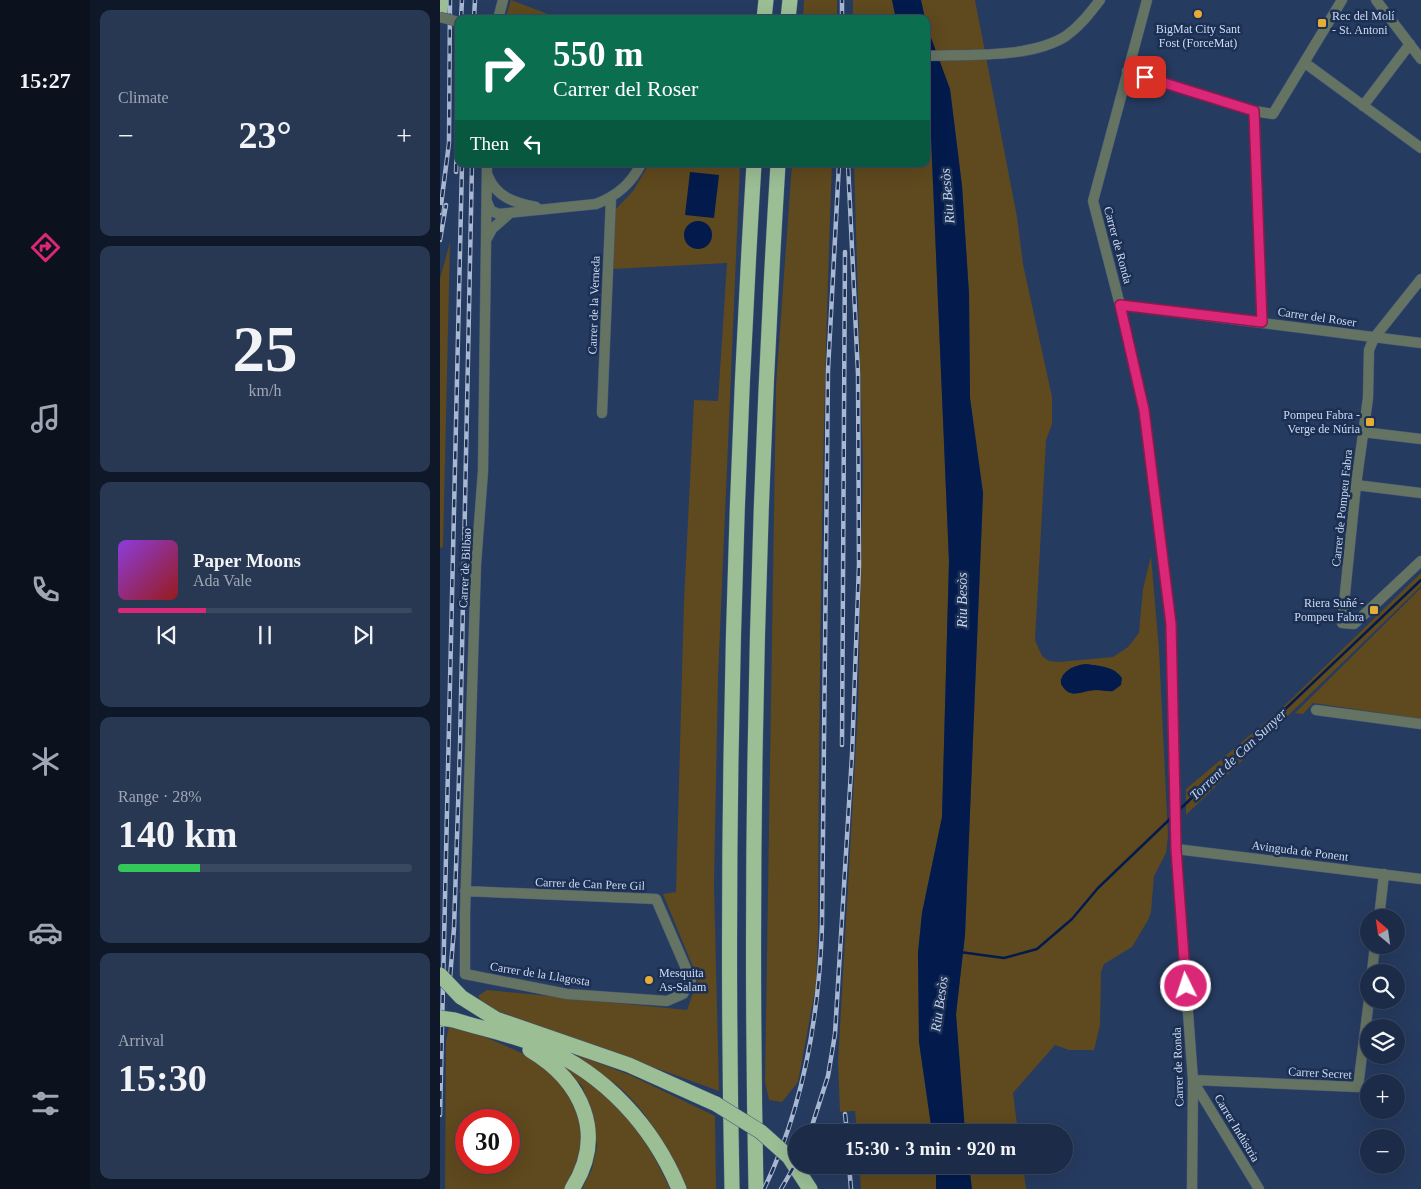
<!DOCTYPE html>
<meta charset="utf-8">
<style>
:root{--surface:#1c2c48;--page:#293852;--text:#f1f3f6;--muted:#a0a7b4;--line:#3a4860;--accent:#db2777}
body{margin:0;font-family:Georgia,serif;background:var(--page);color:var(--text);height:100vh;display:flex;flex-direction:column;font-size:19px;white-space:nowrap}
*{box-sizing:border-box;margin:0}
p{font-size:16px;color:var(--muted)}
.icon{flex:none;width:28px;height:28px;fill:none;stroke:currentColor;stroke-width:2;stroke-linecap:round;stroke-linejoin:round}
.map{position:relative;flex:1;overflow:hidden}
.panel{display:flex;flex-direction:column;gap:10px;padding:10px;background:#0f1828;width:350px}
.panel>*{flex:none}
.banner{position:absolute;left:15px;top:15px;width:475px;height:152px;border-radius:10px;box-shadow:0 5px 20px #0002,0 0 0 1px var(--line);background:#0b6e4f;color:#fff;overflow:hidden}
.needle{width:32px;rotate:331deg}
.buttons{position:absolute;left:920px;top:909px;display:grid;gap:10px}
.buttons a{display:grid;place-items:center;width:45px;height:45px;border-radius:50%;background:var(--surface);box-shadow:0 5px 20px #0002,0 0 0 1px var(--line);font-size:25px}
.speed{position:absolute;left:15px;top:1109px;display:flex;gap:10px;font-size:25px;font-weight:700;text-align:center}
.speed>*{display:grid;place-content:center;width:65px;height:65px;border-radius:50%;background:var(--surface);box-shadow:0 5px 20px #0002,0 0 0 1px var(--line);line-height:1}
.speed .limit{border:8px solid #d22;background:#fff;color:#111}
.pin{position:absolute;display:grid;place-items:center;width:42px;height:42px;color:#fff;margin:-21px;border-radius:10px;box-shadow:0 2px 8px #0006}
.me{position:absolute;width:55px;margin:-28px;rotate:356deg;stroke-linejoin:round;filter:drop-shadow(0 0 4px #0008)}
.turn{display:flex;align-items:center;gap:18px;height:105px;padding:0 15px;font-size:22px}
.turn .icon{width:65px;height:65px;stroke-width:2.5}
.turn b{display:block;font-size:35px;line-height:42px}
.then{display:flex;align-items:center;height:48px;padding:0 15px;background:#0003;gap:10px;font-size:19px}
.big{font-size:38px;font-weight:700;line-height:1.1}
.panel .card{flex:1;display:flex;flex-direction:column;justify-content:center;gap:8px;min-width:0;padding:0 18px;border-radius:10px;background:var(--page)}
.panel .dial{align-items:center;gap:0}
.dial b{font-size:65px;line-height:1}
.song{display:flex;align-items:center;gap:15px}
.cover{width:60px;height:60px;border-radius:8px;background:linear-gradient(135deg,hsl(270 70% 55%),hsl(0 70% 35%))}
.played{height:5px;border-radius:2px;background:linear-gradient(90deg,var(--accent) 30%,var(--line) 30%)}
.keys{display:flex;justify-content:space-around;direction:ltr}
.heat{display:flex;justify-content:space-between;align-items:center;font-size:28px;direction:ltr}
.charge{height:8px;border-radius:4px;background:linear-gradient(90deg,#34c759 28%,var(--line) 0)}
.trip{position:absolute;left:348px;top:1124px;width:285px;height:50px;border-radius:25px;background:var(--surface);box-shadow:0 5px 20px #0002,0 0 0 1px var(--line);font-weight:700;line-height:50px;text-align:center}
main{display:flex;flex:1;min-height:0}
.dock{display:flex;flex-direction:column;width:90px;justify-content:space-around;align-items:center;background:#0b121d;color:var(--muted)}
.dock .icon{width:35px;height:35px}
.dock .current{color:var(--accent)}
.dock b{font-size:22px;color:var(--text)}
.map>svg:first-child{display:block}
</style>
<main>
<nav class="dock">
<b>15:27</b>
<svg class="icon current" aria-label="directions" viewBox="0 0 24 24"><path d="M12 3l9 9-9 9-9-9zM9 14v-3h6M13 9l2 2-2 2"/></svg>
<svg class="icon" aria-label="music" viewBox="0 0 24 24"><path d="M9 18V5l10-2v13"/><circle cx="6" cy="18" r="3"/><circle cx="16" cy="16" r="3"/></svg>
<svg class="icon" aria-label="phone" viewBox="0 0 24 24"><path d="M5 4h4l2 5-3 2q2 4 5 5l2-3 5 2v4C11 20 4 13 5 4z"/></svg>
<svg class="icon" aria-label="climate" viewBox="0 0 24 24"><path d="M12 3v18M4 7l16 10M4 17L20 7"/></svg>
<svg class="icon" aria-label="car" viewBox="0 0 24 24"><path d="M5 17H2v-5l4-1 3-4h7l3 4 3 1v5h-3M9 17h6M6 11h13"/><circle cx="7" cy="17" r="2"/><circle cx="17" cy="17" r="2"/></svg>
<svg class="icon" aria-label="filters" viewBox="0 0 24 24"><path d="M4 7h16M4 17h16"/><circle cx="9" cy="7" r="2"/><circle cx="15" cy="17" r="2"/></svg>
</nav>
<section class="panel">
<div class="card"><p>Climate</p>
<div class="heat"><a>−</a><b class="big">23°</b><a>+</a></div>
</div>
<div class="card dial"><b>25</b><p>km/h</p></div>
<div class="card">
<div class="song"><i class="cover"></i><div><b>Paper Moons</b><p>Ada Vale</p></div></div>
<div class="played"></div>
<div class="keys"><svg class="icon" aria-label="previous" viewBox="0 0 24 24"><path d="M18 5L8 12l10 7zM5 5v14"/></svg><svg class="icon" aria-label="pause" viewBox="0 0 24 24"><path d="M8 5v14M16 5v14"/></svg><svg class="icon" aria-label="next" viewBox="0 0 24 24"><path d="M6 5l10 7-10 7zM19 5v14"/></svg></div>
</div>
<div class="card"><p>Range · 28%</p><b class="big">140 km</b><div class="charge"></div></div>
<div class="card"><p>Arrival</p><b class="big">15:30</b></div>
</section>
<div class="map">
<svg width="981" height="1189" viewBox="0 0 981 1189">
<rect width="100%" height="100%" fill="#263b60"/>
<path fill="#5f491e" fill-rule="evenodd" d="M71,0L121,19H65Z
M364,0H397V19H363Z
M413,0H452L456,19H413Z
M481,0H535L577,217L583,264L612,397V424L606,440L595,640L602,656L609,661L619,662L673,657L688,647L699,633L703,589L711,556L719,650L728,836L726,853L714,876L711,912L708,920L692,947L664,964L661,972L660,1025L654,1050H629L615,1045L573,1093L578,1132H525L516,1014L525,935L543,493L530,398L529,294L522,186L510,89L490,39ZM646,664L665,667L680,675L682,681L673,691L654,690L633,694L620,680L631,668Z
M486,121L491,136L509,561L502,818L482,913L478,953L479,1042L492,1132H417L415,1111L400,1112L398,1063L418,710L423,465L414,164H486Z
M209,164H300L278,678L274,883L279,1091L44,1006L38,996L47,990L247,1010L258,979L223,894L236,892L244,601L254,400L278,401L287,263L173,269L175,210L193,191Z
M352,164H392C382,420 379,676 378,932L376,985L358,1082L342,1102L329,1100L325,1082L336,386Z
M10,242L3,547L0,548V279Z
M981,573V586L746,815V789L840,710Z
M981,588V719L873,703L863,714L855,713Z
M9,1027L45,1037L91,1057L129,1092L141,1124V1143L137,1163L124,1189H5L6,1040ZM26,1120H69V1162H26Z
M121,1049L190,1075L275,1116L276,1189H246C228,1149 206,1106 170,1080C155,1068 137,1059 121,1049Z
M117,1061C175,1098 201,1125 230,1189H142L152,1169L157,1146L150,1107L142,1086Z
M419,1165H496V1189H421Z
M529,1165H583L586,1189H532Z"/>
<path fill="#021b4c" d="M452,0H481L485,19H456Z
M486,24L510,89L522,186L529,294L530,398L543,493L525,935L516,1014L525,1132H492L479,1042L478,953L482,913L502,817L509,561L491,136L486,121Z
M250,172L279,175L274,218L245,215Z
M244 235a14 14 0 1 1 28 0a14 14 0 1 1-28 0Z
M646,664C659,666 674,666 682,678L681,685L673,691C667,692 663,690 657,690C642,690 630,701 621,684C620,671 635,665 646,664Z
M496,1165H529L532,1189H496Z"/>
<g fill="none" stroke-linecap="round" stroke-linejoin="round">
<path stroke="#021b4c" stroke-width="2.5" d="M739,810L981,580
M520,952L564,958L597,949L632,919L658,888L732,817"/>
<defs>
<path id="minor" d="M707,0L653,201L680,305L704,410L731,625L736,849L753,1080L752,1189
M936,0L981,59
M58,19L63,0
M486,56C527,54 590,59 626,36C640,26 650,13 660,0
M865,63L981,148
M687,71L814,111
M923,106L970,44
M48,176C56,197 75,203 96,207
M47,202L51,211L59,214L156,204C177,196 191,184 201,164
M46,240L52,229L69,214
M981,279L934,338L929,350L928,398L916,485L902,623L914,624L981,561
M680,305L981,343
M822,322L814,111L833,114L902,0
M162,413L171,198
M923,432L981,439
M916,485L981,493
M876,710L981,724
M736,849L981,879
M25,891L216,899L251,980L243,994L227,1001L127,994L25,974V913L36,564L43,471L47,164
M939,918L944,874
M932,972L935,945
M753,1080L918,1087L929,1000
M753,1081L819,1189"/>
<path id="highway" d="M0,11L1,0
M324,19L326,0
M348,19L350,0
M21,997L56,1019L189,1065L276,1104
M14,1020C43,1029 74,1035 102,1047C165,1074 213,1126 239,1189
M90,1050C142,1081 167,1134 132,1189
M349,1157L370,1189
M292,1189C285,847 293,505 314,164
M316,1189C309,847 317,505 338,164"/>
</defs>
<use href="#minor" stroke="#44587a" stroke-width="11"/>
<use href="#highway" stroke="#44587a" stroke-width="16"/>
<use href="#minor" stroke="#657362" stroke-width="10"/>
<use href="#highway" stroke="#9bbe95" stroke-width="15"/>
<defs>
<path id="rail" d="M21,19L22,0
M34,19L35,0
M402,19V0
M16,172L19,79
M0,213L9,143L10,0
M0,240L6,205
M402,745L405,252
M9,991L14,928L20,747L32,164
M405,1114L407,1132
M0,1115L22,164
M370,1132L388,1076L395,1034L412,755L419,565L418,374L408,164
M409,1165L411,1189
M324,1189C364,1106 379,1017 382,926L388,370L399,164
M341,1189L356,1163"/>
</defs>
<use href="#rail" stroke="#a9b8d2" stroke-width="4.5"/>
<use href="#rail" stroke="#1c3054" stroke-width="2.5" stroke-dasharray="8" stroke-linecap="butt"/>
<defs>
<path id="minor-bridge" d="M0,17L19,22"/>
<path id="highway-bridge" d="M0,975L21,997
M0,1018L14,1020
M276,1104L321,1132L349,1157"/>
</defs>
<use href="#minor-bridge" stroke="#44587a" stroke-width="11" stroke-linecap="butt"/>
<use href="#highway-bridge" stroke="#44587a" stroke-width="16" stroke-linecap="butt"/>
<use href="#minor-bridge" stroke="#657362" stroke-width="10"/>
<use href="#highway-bridge" stroke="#9bbe95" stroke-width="15"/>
</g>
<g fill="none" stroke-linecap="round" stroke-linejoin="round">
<defs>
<path id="route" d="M705,77L814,111L822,322L680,305L704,410L731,624L736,849L746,986"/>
</defs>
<use href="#route" stroke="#8e194d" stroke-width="12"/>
<use href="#route" stroke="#db2777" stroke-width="9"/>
</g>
<g fill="#e6ad36" stroke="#1c3054" stroke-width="2">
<circle cx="758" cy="14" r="5"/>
<rect x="877" y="18" width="10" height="10" rx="2.5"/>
<rect x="925" y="417" width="10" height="10" rx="2.5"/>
<rect x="929" y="605" width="10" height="10" rx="2.5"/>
<circle cx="209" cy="980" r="5"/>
</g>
<g text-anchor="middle" stroke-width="5" stroke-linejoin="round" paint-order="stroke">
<g font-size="12" fill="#cedbf2" stroke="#1c3054" text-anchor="start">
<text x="892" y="20">Rec del Molí<tspan x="892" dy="14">- St. Antoni</tspan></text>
<text x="758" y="33" text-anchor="middle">BigMat City Sant<tspan x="758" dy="14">Fost (ForceMat)</tspan></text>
<text x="920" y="419" text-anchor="end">Pompeu Fabra -<tspan x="920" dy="14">Verge de Núria</tspan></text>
<text x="924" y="607" text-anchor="end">Riera Suñé -<tspan x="924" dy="14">Pompeu Fabra</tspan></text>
<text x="219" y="977">Mesquita<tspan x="219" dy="14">As-Salam</tspan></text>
</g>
<g font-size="12" fill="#cedbf2" stroke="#1c3054">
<text transform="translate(678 245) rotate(75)" y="4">Carrer de Ronda</text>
<text transform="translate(154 305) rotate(-88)" y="4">Carrer de la Verneda</text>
<text transform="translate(877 317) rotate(8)" y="4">Carrer del Roser</text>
<text transform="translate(902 508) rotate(-84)" y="4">Carrer de Pompeu Fabra</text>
<text transform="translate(25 568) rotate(-87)" y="4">Carrer de Bilbao</text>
<text transform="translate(860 851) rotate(7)" y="4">Avinguda de Ponent</text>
<text transform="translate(150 884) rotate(2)" y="4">Carrer de Can Pere Gil</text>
<text transform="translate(100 974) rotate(9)" y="4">Carrer de la Llagosta</text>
<text transform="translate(738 1067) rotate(-92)" y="4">Carrer de Ronda</text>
<text transform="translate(880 1073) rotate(3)" y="4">Carrer Secret</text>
<text transform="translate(797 1128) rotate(59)" y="4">Carrer Indústria</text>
</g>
<g font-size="14" font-style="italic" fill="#c4d3ec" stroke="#1c3054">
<text transform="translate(507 196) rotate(-95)" y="5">Riu Besòs</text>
<text transform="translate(522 600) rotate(-90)" y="5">Riu Besòs</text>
<text transform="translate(798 754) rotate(-43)" y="5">Torrent de Can Sunyer</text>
<text transform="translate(499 1004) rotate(-82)" y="5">Riu Besòs</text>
</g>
</g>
</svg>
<div class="buttons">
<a><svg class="needle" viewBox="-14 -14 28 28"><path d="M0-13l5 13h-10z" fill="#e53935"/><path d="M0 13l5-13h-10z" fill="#a0a7b4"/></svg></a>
<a><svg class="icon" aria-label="search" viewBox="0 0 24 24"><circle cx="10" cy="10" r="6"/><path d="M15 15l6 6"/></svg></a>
<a><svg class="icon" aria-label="layers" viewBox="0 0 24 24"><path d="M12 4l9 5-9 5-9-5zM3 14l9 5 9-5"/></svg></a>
<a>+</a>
<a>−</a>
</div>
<div class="speed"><div class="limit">30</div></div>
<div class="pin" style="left:705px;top:77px;background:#d93025"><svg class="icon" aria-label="arrive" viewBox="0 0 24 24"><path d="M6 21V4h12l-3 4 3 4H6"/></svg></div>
<svg class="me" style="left:746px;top:986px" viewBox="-20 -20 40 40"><circle r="17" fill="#db2777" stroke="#fff" stroke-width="3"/><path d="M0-11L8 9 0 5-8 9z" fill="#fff"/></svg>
<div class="trip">15:30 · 3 min · 920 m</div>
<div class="banner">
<div class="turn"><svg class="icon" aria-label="right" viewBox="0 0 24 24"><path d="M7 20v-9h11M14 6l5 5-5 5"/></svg><div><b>550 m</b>Carrer del Roser</div></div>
<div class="then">Then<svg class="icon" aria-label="left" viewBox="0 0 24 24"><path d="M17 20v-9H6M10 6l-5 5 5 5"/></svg></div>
</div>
</div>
</main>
